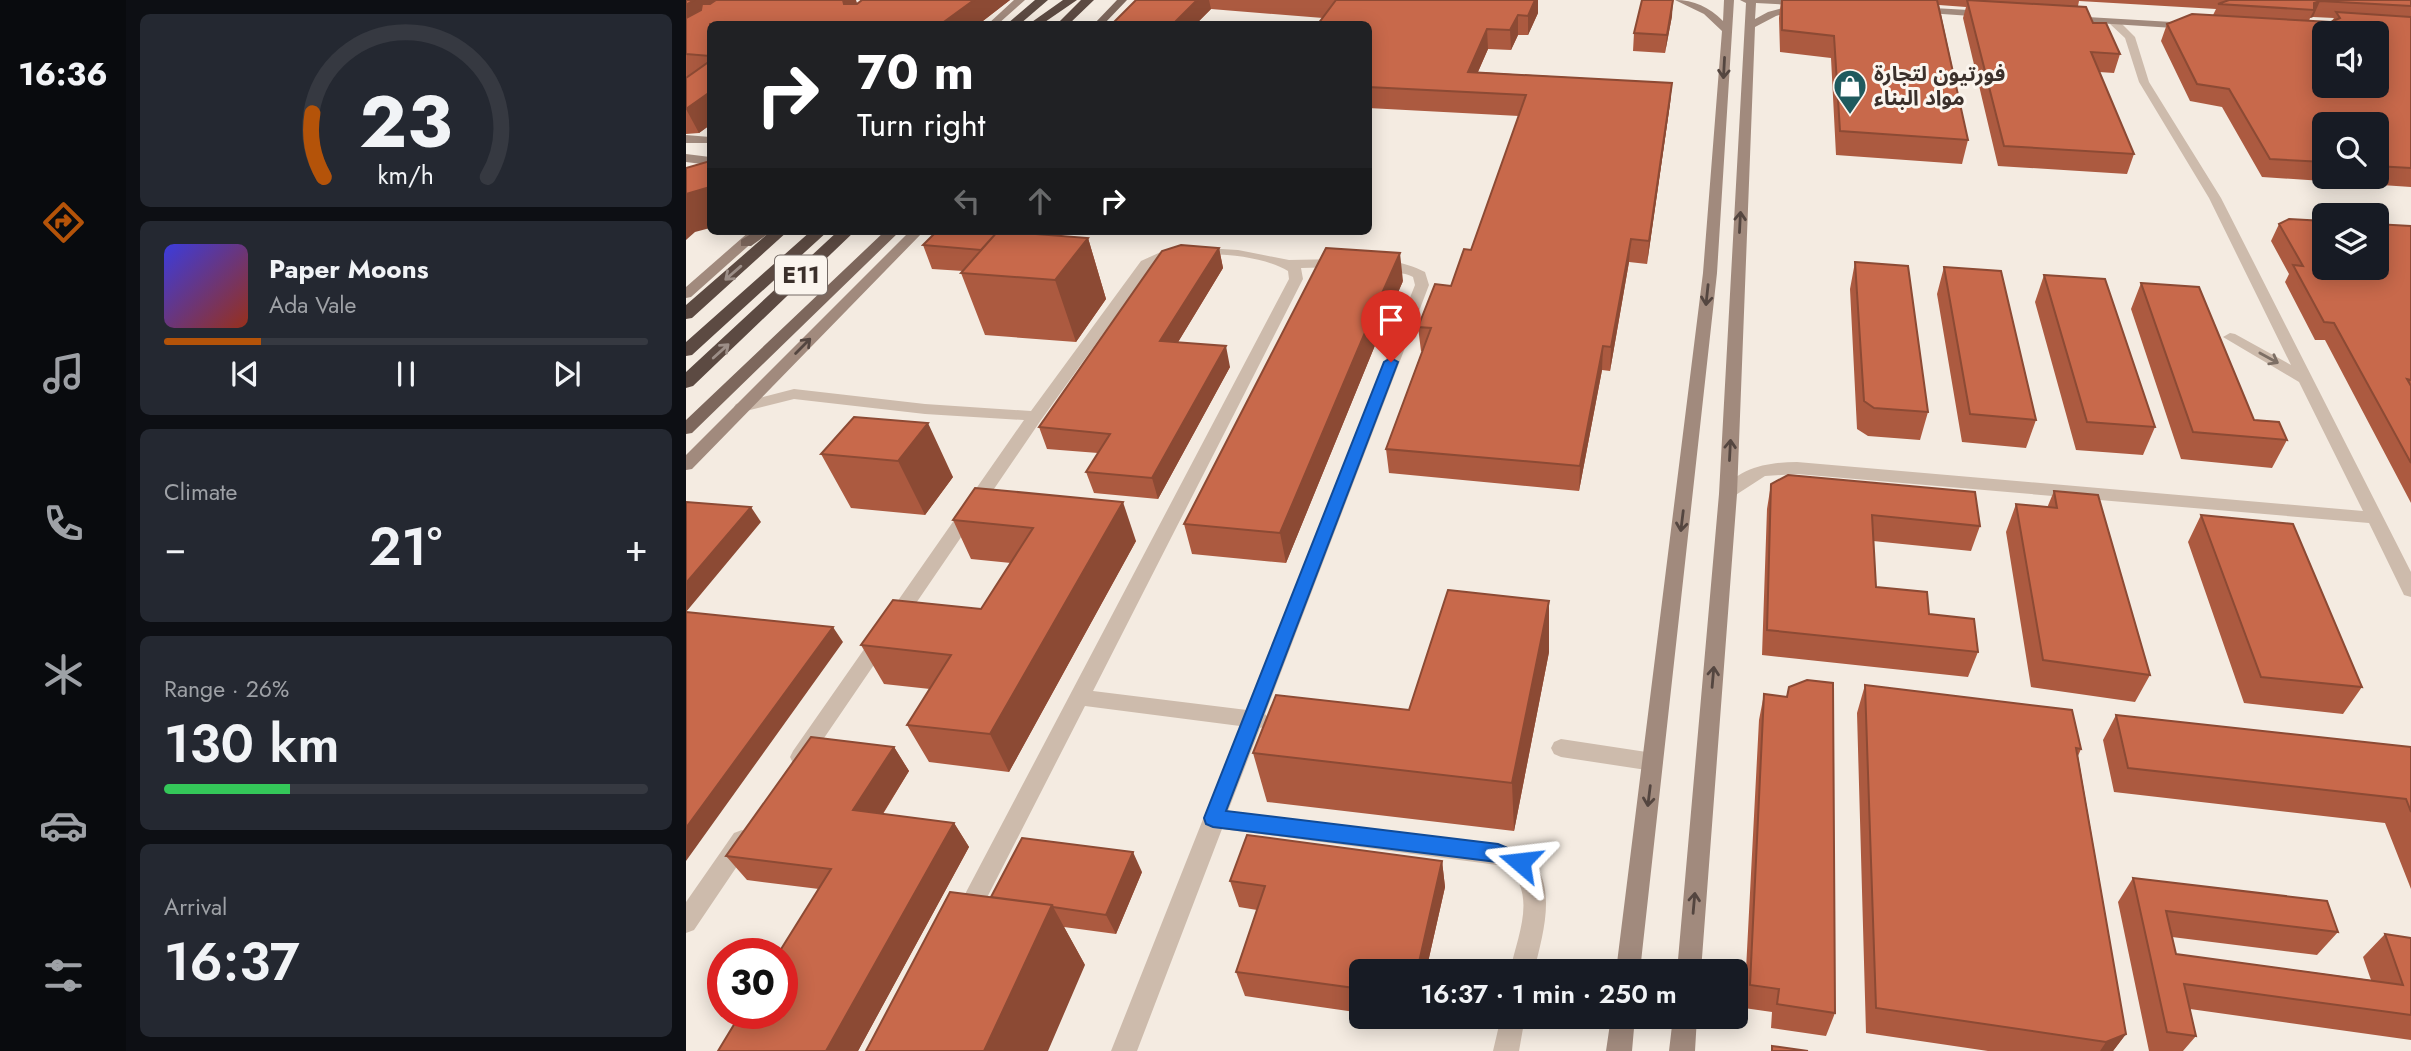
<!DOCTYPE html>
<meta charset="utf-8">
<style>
:root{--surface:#171b24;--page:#242831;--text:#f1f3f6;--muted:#9ea1a6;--line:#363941;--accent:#b45309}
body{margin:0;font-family:Jost,"Noto Sans Arabic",sans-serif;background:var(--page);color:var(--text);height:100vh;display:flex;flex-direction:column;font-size:26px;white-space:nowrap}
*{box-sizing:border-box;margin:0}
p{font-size:23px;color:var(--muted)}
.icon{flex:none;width:38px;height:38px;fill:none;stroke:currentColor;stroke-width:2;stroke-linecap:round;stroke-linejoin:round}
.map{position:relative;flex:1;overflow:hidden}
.side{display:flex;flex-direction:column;gap:14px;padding:14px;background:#0d0f14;width:560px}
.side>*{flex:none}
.banner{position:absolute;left:21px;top:21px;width:665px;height:214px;border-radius:10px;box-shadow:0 4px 18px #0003;background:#202124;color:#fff;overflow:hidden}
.tools{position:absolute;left:1626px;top:21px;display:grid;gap:14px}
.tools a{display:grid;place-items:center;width:77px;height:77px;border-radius:10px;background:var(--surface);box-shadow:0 4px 18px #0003;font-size:35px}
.speed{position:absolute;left:21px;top:938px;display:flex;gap:14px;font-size:35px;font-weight:700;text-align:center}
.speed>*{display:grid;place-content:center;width:91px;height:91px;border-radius:50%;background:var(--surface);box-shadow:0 4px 18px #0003;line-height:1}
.speed .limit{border:10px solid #d22;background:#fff;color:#111}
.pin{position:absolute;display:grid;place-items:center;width:60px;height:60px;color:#fff;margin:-72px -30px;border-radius:50% 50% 50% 0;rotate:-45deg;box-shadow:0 0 7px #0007}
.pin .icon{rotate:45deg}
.me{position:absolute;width:77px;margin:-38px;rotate:287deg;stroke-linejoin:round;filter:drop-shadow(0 0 5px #0008)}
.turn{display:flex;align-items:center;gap:24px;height:147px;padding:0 35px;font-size:32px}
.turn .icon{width:91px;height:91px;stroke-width:2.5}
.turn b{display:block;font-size:49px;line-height:60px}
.lanes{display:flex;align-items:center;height:66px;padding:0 35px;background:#0003;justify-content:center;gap:35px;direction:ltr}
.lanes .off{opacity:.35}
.big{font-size:52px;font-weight:600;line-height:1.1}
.side .tile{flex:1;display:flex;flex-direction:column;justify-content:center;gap:10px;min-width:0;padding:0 24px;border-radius:10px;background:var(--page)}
.side .dial{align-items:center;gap:0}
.dial svg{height:182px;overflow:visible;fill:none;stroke:var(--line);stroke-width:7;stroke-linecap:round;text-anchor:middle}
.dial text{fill:var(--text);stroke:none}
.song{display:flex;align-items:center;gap:21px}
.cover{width:84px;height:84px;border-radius:10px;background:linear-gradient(135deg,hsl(240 70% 55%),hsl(10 70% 35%))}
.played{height:7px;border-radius:4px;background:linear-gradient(90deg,var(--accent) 20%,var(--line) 20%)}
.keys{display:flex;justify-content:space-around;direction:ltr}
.heat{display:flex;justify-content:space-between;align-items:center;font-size:38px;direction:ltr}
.charge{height:10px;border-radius:5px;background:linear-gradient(90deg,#34c759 26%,var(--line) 0)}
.trip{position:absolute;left:663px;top:959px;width:399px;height:70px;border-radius:10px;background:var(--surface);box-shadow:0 4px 18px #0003;font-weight:600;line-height:70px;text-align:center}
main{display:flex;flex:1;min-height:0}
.dock{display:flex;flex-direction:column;width:126px;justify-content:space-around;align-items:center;background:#090b0e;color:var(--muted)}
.dock .icon{width:49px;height:49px}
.dock .active{color:var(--accent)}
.dock b{font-size:32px;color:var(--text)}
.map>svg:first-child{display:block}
</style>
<main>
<nav class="dock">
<b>16:36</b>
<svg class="icon active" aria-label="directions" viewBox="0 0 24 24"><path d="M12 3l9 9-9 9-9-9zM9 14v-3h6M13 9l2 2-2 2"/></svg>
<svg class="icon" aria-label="music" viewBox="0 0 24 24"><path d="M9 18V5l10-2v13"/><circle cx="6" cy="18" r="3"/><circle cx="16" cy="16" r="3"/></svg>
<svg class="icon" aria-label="phone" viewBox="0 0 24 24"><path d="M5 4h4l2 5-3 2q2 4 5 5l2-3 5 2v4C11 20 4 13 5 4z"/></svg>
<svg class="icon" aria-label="climate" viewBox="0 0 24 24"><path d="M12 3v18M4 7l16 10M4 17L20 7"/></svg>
<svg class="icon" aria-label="car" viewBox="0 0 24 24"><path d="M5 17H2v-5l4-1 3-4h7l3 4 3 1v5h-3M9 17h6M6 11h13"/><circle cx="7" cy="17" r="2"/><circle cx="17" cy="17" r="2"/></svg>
<svg class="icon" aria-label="filters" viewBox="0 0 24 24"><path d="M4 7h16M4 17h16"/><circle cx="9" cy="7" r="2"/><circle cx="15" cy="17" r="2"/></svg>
</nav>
<section class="side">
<div class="tile dial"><svg viewBox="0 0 100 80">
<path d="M14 69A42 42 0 1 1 86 69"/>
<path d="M14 69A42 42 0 0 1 9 41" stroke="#b45309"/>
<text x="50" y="56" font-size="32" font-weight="700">23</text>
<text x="50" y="72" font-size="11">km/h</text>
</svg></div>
<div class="tile">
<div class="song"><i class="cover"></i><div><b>Paper Moons</b><p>Ada Vale</p></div></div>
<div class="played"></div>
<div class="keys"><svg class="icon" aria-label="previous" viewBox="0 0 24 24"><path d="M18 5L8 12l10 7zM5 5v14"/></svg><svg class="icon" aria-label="pause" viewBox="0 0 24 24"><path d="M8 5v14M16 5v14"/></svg><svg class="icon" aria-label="next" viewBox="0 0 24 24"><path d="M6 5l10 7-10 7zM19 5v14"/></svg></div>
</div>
<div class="tile"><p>Climate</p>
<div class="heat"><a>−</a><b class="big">21°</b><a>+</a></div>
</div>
<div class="tile"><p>Range · 26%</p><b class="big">130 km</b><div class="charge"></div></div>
<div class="tile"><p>Arrival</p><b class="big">16:37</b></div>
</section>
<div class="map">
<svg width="1725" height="1051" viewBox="0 0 1725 1051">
<rect width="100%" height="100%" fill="#f4ebe1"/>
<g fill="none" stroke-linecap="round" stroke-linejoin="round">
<path fill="#cdbbac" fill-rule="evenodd" d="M1424,20H1432L1449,37L1463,82L1535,198L1725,572V597L1718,595L1683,523L1111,474L1079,476L1042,500L1033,494C1051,468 1081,462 1111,462L1677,511L1613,382L1537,337L1544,333L1549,334L1605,365L1523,198L1453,82L1439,38L1424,24Z
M501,247L552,250L603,260L655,259L662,263L655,267L615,268L617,279L407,691L561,710L729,285L727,277C714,270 697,274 686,266C699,256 725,265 739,272L743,285L579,714L584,720L581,726L574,728L542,811L824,847C878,867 858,930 848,971H824C831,936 853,893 819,866L536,829L451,1051H425L554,726L399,706L288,923L280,926L272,923L268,915L603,279L602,271C571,252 496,248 465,267L355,420L121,763L114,766L107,763L104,757L107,751L338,420L239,414L108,399L56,412L48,407L50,404L108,389L239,404L345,411L455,261L477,251Z
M875,739L967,753L974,756L977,762L974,768L967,771L875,757L868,754L865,748L868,742Z
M56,830L64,833L67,840L64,847L8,930L0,933V902L48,833Z
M815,1017H839L833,1051H807Z"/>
<path fill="#a18a7d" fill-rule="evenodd" d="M328,0H339L312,24H302Z
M989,0C1008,0 1023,7 1037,21L1038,0H1048L1031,273L954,971H930L1017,273L1036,31L1018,14Z
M1054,0H1118L1124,3L1110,5L1111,10L1090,16L1069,27L1051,494L1015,971H991L1033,494L1060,3ZM1070,3L1107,5L1082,12L1069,19Z
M1230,7L1300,11L1305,14L1300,17L1227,12L1225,10Z
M1384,16L1503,23L1508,26L1503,29L1380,21V17Z
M0,135L24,137V143H0Z
M0,154L24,157V165L0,162Z
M64,231H79L5,297L0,298V287Z
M224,231H238L6,469L0,470V455Z
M925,1017H949L946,1051H920Z
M987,1017H1011L1009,1051H983Z"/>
<path fill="#7d675c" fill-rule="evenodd" d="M431,0H441L418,24H408Z
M70,231H86L65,246H55V240Z
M199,231H214L6,433L0,434V420Z"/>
<path fill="#5c4a42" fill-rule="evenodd" d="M349,0H362L334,24H321Z
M377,0H391L356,24H343Z
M395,0H408L383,24H371Z
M85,231H102L6,318L0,319V305Z
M125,231H142L6,355L0,356V342Z
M152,231H169L7,386L0,388V372Z"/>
</g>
<path fill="#ac5a40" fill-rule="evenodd" d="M0,0L171,3L176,0H324L293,24H24V125L13,133L0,134V78L1,77H0Z
M450,0H852V13L842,35H832L825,50L802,49L792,72L986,83L984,104L961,264L943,262L924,371L916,370L893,491L703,473L700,449L736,351H735L732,327L765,286L785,250L833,116L682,108V24L637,18L525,9L510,24H426Z
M1095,0H1725V187L1576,177L1536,107L1504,101L1475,41L1481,24L1527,15L1530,9L1393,1L1392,6L1434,54L1428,73L1413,72L1448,154L1441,174L1312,166L1277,18L1280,7L1253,5L1282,140L1276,164L1150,155L1145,58L1094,52L1093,18ZM1627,17L1648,18L1645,22L1623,21L1624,18ZM1638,124H1690V177H1638Z
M986,16L979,53L947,51L948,33Z
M1593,224L1725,226V503L1639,340H1629L1599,282L1603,274L1585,241Z
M466,231H503L501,234Z
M356,234L402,238L420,299L390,342L299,335L275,273L277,271L246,269L237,245Z
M533,248L537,268L492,342L544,367L472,499L408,493L400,472L412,453L361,449L353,427Z
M1169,262L1242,412L1234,440L1182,436L1171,429L1164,289Z
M1258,267L1350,420L1340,448L1276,442L1251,294Z
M1358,275L1469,427L1457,455L1390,450L1349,302Z
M717,281L692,338L600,563L506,554L498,524Z
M1455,283L1568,420L1601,440L1586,468L1495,459L1445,309Z
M168,417L267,477L239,515L165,508L135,454Z
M1085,484L1294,526L1285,551L1187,541L1190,587L1243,614L1292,652L1282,677L1076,655L1081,509Z
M289,488L450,541L323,772L243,762L221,725L244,689L198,684L175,645L295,609L325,563L285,559L267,520Z
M1368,491L1464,675L1449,702L1345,687L1320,532L1330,504L1361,508Z
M1515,515L1676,687L1657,714L1558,703L1502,542Z
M863,652L828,831L581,802L567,753L723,710Z
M1179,685L1395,749L1392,756L1440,1034L1427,1051H1302L1180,1033L1171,713Z
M1078,694L1149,1013L1140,1036L1085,1028L1086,1012L1058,1008L1073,720Z
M1430,715L1725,747V889L1699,823L1428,792L1417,740Z
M208,747L223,771L197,814L268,823L283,847L172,1051H32L133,889L61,880L40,856Z
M756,861L759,887L740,971H676V1013L559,996L550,972L571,910L553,907L544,881Z
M456,872L430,934L378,927L399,965L305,897Z
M1447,878L1652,932L1631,955L1486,937L1490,954L1685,980L1677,957L1699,934L1725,938V1040L1504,1009L1510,1036L1497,1051H1463L1432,902Z
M705,1017H730L729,1020Z"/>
<path fill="#8c4a34" d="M8,0H54L0,34V5Z
M157,0H170L175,15L165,22Z
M288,0H324L293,24H255Z
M511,0H523L525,9L510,24H487Z
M849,0H852V13L842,35V16Z
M987,0L986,16L979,53L981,35Z
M1634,1L1627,17L1624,18L1628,10V3Z
M832,15V35L825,50L824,30Z
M801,29L802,49L783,92L782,72Z
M986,83L984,104L961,264L963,241Z
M24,92V125L13,133L0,109Z
M24,187V228L9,232L0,240V194Z
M331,231H359L320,275L312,252Z
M402,238L420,299L390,342L369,280Z
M945,239L943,262L924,371L925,347Z
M533,248L537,268L480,362L474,341Z
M714,253L717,281L692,338L600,563L594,533L689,309Z
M540,346L544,367L472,499L466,478Z
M917,346L916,370L893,491L894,466Z
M242,423L267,477L239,515L212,461Z
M437,502L450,541L323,772L304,734Z
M65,507L75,522L0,612V583Z
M863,601V652L828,831L826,783Z
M147,627L157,642L0,861V828Z
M208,747L223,771L184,834L167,810Z
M268,823L283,847L172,1051H140Z
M447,852L456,872L430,934L420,915Z
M756,861L759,887L740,971H731Z
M366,905L399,965L362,1051H298Z
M1440,1034L1427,1051H1414L1420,1042Z"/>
<path fill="#c8694b" stroke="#8c4a34" stroke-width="2" fill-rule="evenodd" d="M0,0H8L0,5Z
M30,0H157L158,4H171L176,0H288L255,24H24V56L0,54V18L15,10L16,4H24Z
M450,0H511L487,24H426Z
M650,0H849L842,16L832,15L824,30L801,29L782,72L986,83L963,241L945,239L925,347L917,346L894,466L700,449L745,328L732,327L749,284L765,286L778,249L785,250L840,95L682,87V24H632Z
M956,0H987L981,35L948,33Z
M1096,0H1251L1282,140L1154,131L1148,36L1096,30Z
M1281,0L1400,7L1407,23H1420L1434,54L1405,52L1448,154L1318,146Z
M1543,0H1725V6L1634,1L1628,3V10L1532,4Z
M1650,12L1725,17V168L1690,166V124H1638V162L1584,159L1543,89L1511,84L1481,24L1506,14L1645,22L1654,18ZM1638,33H1690V86H1638Z
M24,61V92L0,109V78Z
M24,161V187L0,194V168Z
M1603,219L1638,221V268H1690V224L1725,226V380L1721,379L1725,386V463L1648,323L1638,322L1607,265L1617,266L1593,224Z
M251,231H331L330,233L312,231L295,250L237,245Z
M312,231L402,238L369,280L275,273Z
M495,245L533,248L474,341L540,346L466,478L400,472L424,434L353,427L476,251Z
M640,248L714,253L689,309L594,533L498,524Z
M1169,262L1222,266L1242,412L1188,408L1178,401Z
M1258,267L1315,271L1350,420L1284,414Z
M1358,275L1419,279L1469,427L1401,422Z
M1455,283L1513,287L1568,420L1593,422L1601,440L1507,432Z
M168,417L242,423L212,461L135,454Z
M1102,475L1289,492L1294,526L1186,515L1190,587L1241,592L1243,614L1288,619L1292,652L1081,630L1085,484Z
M289,488L437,502L304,734L221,725L265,655L175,645L207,600L295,609L347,528L267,520Z
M1368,491L1412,495L1464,675L1357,660L1330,504L1371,508Z
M0,502L65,507L0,583Z
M1515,515L1607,524L1676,687L1575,677Z
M762,590L863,601L826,783L567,753L590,695L723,710Z
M0,612L147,627L0,828Z
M1121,680L1147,683L1149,1013L1091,1004L1093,989L1064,985L1078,694L1101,697L1103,687Z
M1179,685L1386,710L1395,749L1390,748L1440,1034L1420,1042L1190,1008Z
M1430,715L1725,747V812L1720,799L1442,768Z
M125,737L208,747L167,810L268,823L140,1051H32L55,1013H96V954H92L145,869L40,856Z
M561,835L756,861L731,971H676V989L550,972L579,886L544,881Z
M336,838L447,852L420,915L367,907L366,905L305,897Z
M1447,878L1641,901L1652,932L1480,911L1490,954L1717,985L1699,934L1725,938V1015L1498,984L1510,1036L1481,1032Z
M264,892L366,905L298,1051H180Z
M1086,1046L1122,1051H1086Z"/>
<defs><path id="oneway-shaft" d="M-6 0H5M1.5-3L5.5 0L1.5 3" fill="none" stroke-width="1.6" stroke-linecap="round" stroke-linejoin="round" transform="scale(1.75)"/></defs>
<g stroke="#544640">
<use href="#oneway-shaft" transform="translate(1038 68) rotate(93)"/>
<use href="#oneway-shaft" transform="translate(1054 222) rotate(-87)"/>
<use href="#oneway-shaft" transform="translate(1021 295) rotate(96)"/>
<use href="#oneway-shaft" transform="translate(117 346) rotate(-45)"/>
<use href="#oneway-shaft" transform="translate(1044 450) rotate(-87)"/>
<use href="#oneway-shaft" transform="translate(996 521) rotate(97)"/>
<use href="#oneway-shaft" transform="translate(1027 677) rotate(-85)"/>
<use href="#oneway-shaft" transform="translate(963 796) rotate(97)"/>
<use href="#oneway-shaft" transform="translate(1008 903) rotate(-85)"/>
</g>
<g stroke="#9c8e87">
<use href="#oneway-shaft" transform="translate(47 273) rotate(139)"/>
<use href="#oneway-shaft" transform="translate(35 351) rotate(-42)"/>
</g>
<use stroke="#7d6f65" href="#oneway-shaft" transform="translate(1583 358) rotate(29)"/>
<path fill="#1a73e8" stroke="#114b97" stroke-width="2" d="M705,358L712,362L540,811L812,844L841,856L844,862L841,868L834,871L811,862L527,827L520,824L518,818L698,362Z"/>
<defs>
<symbol id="shop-pin" viewBox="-11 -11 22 30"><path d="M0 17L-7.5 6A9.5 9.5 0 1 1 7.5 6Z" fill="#1f5a5e" stroke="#fbf5ee"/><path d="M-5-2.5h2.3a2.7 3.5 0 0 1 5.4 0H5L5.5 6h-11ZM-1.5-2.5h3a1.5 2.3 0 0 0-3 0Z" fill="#fff"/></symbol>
</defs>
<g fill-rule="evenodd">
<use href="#shop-pin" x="1145" y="67" width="38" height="52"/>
</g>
<g text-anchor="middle" stroke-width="6" stroke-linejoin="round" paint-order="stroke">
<g font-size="21" font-weight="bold" fill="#3b302b" stroke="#fbf5ee" text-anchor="start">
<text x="1188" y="81">فورتيون لتجارة<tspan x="1188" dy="24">مواد البناء</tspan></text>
</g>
<rect fill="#fbf5ee" stroke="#756b66" stroke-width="2" x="89" y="255.5" width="52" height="39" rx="5"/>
<g font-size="23" font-weight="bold" fill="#3b302b">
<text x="115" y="283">E11</text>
</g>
</g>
</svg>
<div class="tools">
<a><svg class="icon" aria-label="sound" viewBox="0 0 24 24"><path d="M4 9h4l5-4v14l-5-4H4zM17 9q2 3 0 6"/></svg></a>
<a><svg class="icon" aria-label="search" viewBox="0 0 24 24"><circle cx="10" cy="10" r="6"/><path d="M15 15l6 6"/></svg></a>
<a><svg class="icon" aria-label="layers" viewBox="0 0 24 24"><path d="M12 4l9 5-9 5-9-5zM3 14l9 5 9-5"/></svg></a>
</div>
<div class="speed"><div class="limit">30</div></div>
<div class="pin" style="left:705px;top:362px;background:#d93025"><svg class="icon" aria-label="arrive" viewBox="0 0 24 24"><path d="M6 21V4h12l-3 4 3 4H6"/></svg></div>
<svg class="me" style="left:834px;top:862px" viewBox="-20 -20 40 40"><path d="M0-17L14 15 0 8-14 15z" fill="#1a73e8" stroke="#fff" stroke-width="4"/></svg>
<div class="trip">16:37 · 1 min · 250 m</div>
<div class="banner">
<div class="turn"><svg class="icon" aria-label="right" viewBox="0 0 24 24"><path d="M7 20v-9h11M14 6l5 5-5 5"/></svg><div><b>70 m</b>Turn right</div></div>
<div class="lanes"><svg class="icon off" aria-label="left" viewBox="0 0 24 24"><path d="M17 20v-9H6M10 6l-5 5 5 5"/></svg><svg class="icon off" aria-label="ahead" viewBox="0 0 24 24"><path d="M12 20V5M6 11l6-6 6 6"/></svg><svg class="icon" aria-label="right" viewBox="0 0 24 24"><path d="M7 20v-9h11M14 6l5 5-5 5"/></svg></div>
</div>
</div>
</main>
